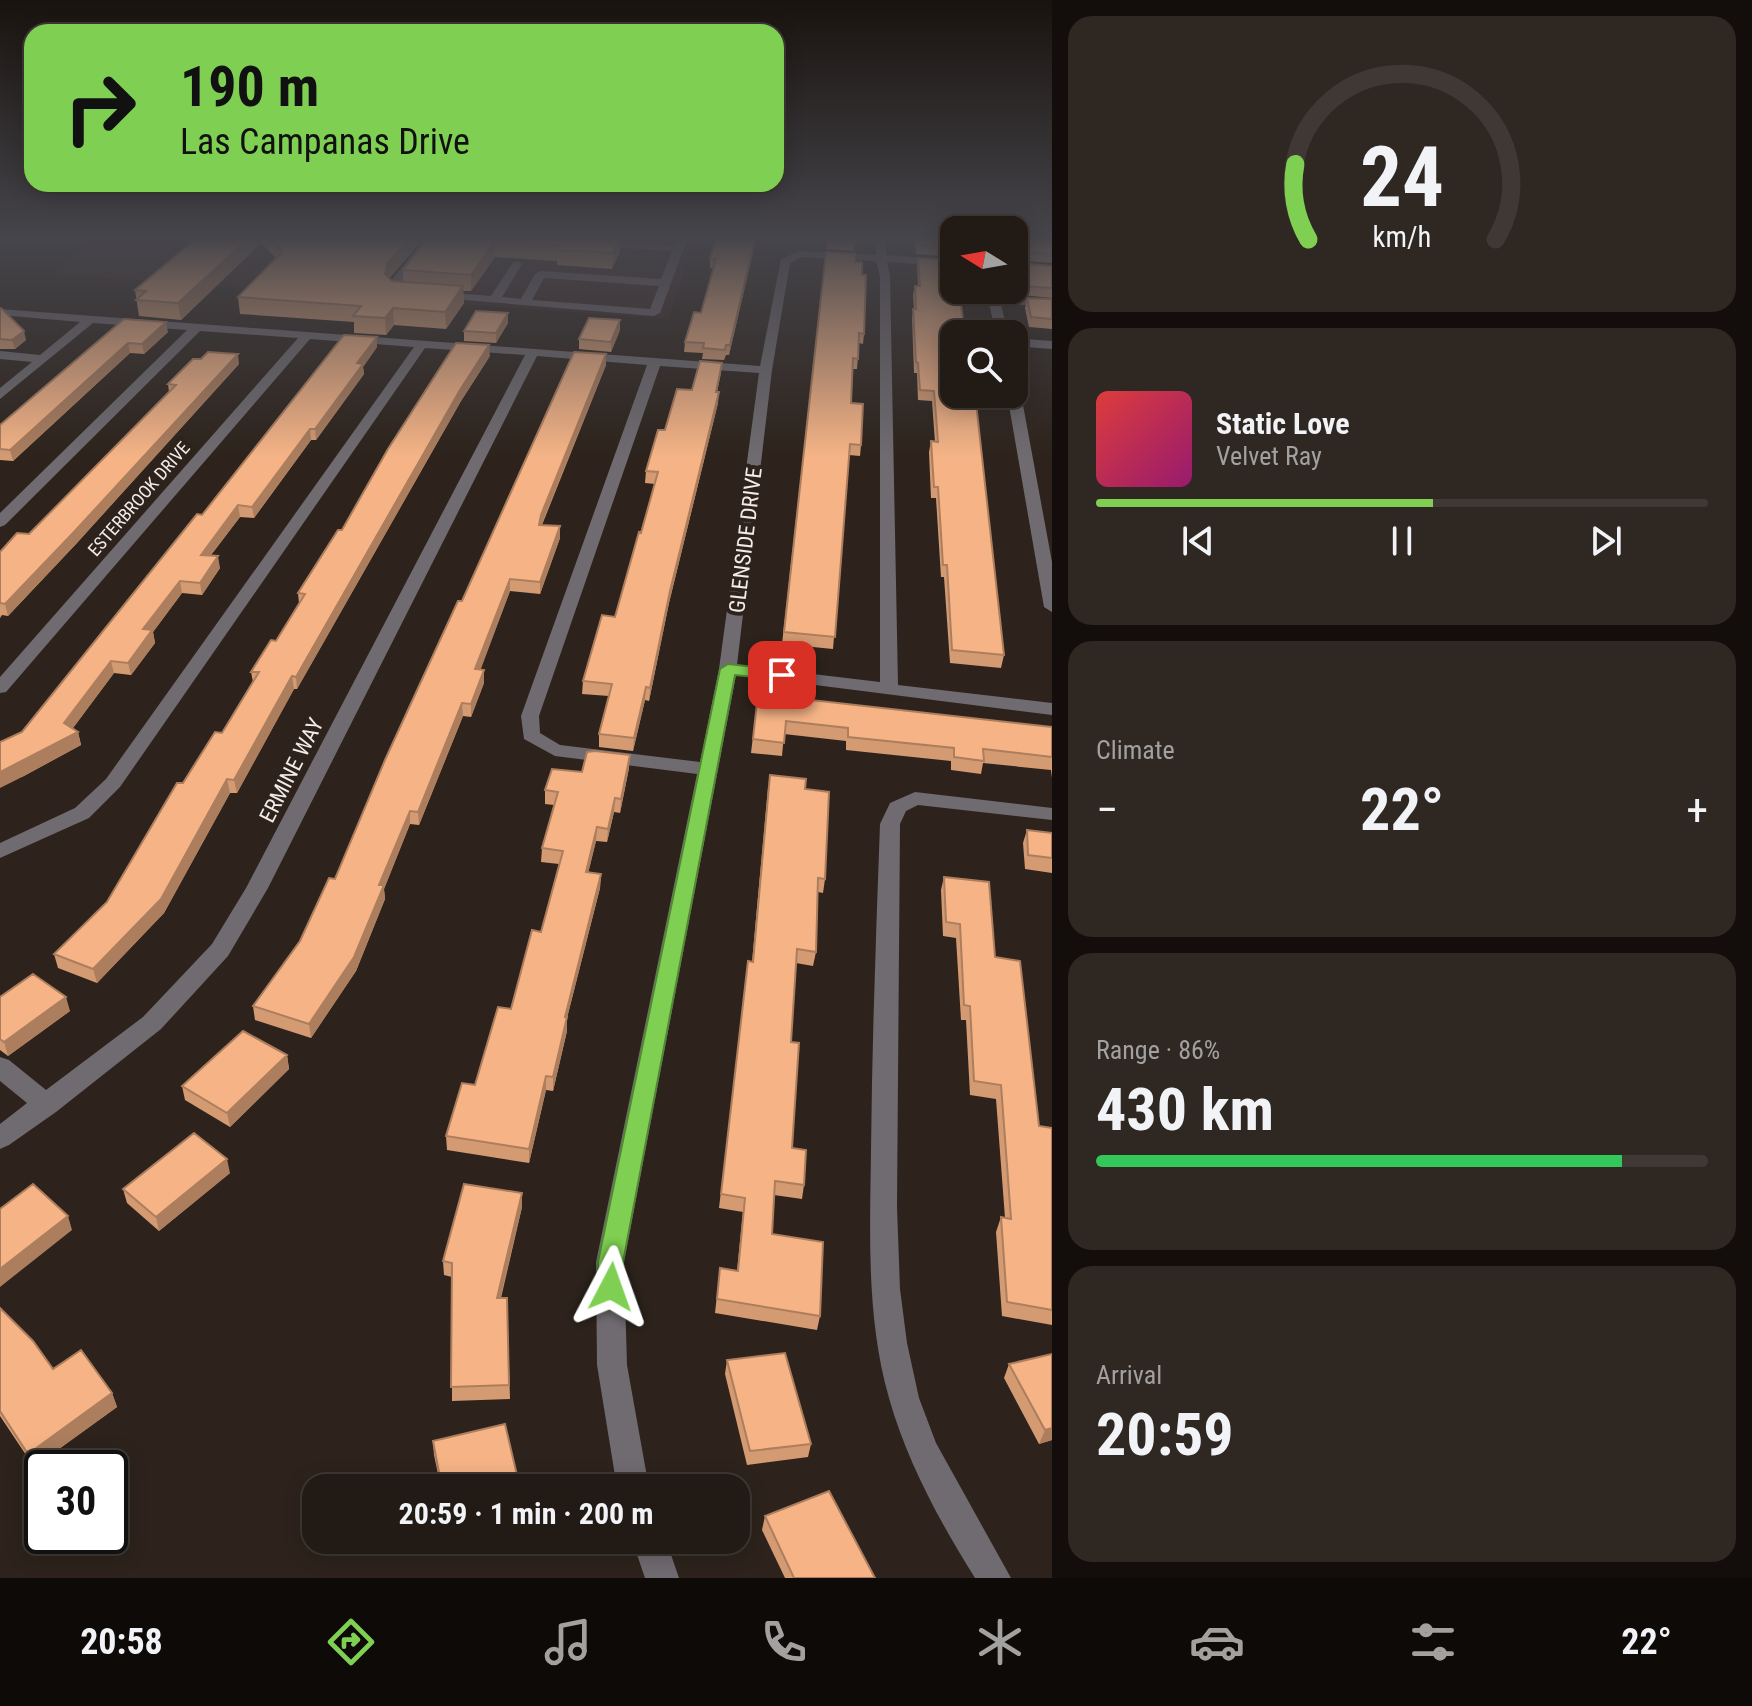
<!DOCTYPE html>
<meta charset="utf-8">
<style>
:root{--surface:#221a15;--page:#2e2722;--text:#f1f3f6;--muted:#a2a1a0;--line:#3f3834;--accent:#7fd052}
body{margin:0;font-family:"Roboto Condensed",sans-serif;background:var(--page);color:var(--text);height:100vh;display:flex;flex-direction:column;font-size:30px;white-space:nowrap}
*{box-sizing:border-box;margin:0}
p{font-size:26px;color:var(--muted)}
.icon{flex:none;width:44px;height:44px;fill:none;stroke:currentColor;stroke-width:2;stroke-linecap:round;stroke-linejoin:round}
.map{position:relative;flex:1;overflow:hidden}
.side{display:flex;flex-direction:column;gap:16px;padding:16px;background:#130e0c;width:700px}
.side>*{flex:none}
.guide{position:absolute;left:24px;top:24px;width:760px;height:168px;border-radius:24px;box-shadow:0 4px 20px #0003,0 0 0 2px var(--line);background:#7fd052;color:#111;overflow:hidden}
.needle{width:52px;rotate:281deg}
.fabs{position:absolute;left:940px;top:216px;display:grid;gap:16px}
.fabs a{display:grid;place-items:center;width:88px;height:88px;border-radius:16px;background:var(--surface);box-shadow:0 4px 20px #0003,0 0 0 2px var(--line);font-size:40px}
.speed{position:absolute;left:24px;top:1450px;display:flex;gap:16px;font-size:40px;font-weight:700;text-align:center}
.speed>*{display:grid;place-content:center;width:104px;height:104px;border-radius:50%;background:var(--surface);box-shadow:0 4px 20px #0003,0 0 0 2px var(--line);line-height:1}
.speed .limit{border:4px solid #111;border-radius:12px;background:#fff;color:#111}
.pin{position:absolute;display:grid;place-items:center;width:68px;height:68px;color:#fff;margin:-34px;border-radius:16px;box-shadow:0 4px 12px #0006}
.me{position:absolute;width:88px;margin:-44px;rotate:4deg;stroke-linejoin:round;filter:drop-shadow(0 0 6px #0008)}
.turn{display:flex;align-items:center;gap:28px;height:168px;padding:0 24px;font-size:36px}
.turn .icon{width:104px;height:104px;stroke-width:2.5}
.turn b{display:block;font-size:56px;line-height:68px}
.big{font-size:60px;font-weight:700;line-height:1.1}
.side .card{flex:1;display:flex;flex-direction:column;justify-content:center;gap:12px;min-width:0;padding:0 28px;border-radius:24px;background:var(--page)}
.side .dial{align-items:center;gap:0}
.dial svg{height:208px;overflow:visible;fill:none;stroke:var(--line);stroke-width:7;stroke-linecap:round;text-anchor:middle}
.dial text{fill:var(--text);stroke:none}
.song{display:flex;align-items:center;gap:24px}
.cover{width:96px;height:96px;border-radius:12px;background:linear-gradient(135deg,hsl(0 70% 55%),hsl(320 70% 35%))}
.played{height:8px;border-radius:4px;background:linear-gradient(90deg,var(--accent) 55%,var(--line) 55%)}
.keys{display:flex;justify-content:space-around;direction:ltr}
.heat{display:flex;justify-content:space-between;align-items:center;font-size:44px;direction:ltr}
.charge{height:12px;border-radius:6px;background:linear-gradient(90deg,#34c759 86%,var(--line) 0)}
.trip{position:absolute;left:302px;top:1474px;width:448px;height:80px;border-radius:24px;background:var(--surface);box-shadow:0 4px 20px #0003,0 0 0 2px var(--line);font-weight:700;line-height:80px;text-align:center}
.tab-bar{display:flex;height:128px;justify-content:space-around;align-items:center;background:#0e0a08;color:var(--muted)}
.tab-bar .icon{width:56px;height:56px}
.tab-bar .current{color:var(--accent)}
.tab-bar b{font-size:36px;color:var(--text)}
main{display:flex;flex:1;min-height:0}
.map>svg:first-child{display:block}
</style>
<main>
<div class="map">
<svg width="1052" height="1578" viewBox="0 0 1052 1578">
<rect width="100%" height="100%" fill="#2d231c"/>
<path fill="#3a2725" d="M102,237H696L668,319L51,274Z"/>
<g fill="none" stroke-linecap="round" stroke-linejoin="round">
<path fill="#6f6b70" fill-rule="evenodd" d="M0,237H9L0,242Z
M427,237H437L401,283L400,289L491,296L513,262L517,261L522,264L502,297L521,299L535,274L540,271L661,279L672,251L593,246L589,245V241L675,245L678,237H688L660,313L654,316L393,294L388,288L390,282ZM544,278L659,286L650,309L532,300Z
M877,237H887L886,255L954,260V266L887,262L890,276L898,685L1052,703V715L736,675L624,1262L627,1365L649,1488H617L597,1365L596,1262L697,774L555,756L524,739L521,716L647,365L537,356L268,888L228,956L161,1029L56,1112L9,1145L0,1149V1124L27,1103L0,1081V1057L9,1060L46,1090L143,1017L212,944L246,888L525,355L425,348L120,787L89,818L0,858V843L75,808L106,779L414,347L310,339L6,692L0,693V677L298,338L200,331L5,525L0,527V513L187,330L93,323L0,399V388L32,362L0,359V351L40,355L80,322L0,315V309L760,366L781,259L800,251L876,255ZM802,257L876,261L880,276V682L737,665L772,370L790,263ZM660,366L759,373L719,669L700,762L560,745L540,733L539,716Z
M1014,263L1052,266V272L1014,269Z
M986,290H998L999,297L1052,300V306L1001,304L1008,334H996Z
M1014,338L1052,341V349L1014,346Z
M1014,390L1021,394L1052,562V612L1044,607L1007,394H1014Z
M915,792L1052,808V820L918,805L906,811L900,824L897,1207L900,1289L907,1343L919,1398L936,1443L1011,1578H975C940,1522 907,1462 889,1398C866,1318 870,1233 871,1151C872,1042 876,933 880,824L890,803Z
M632,1540H666L679,1578H645Z"/>
</g>
<path fill="#d49b73" d="M198,237H425L389,278L392,281L403,282V270L428,237H621L620,251L612,269L557,265V261L495,257L471,291H463L464,303L446,329L394,325L386,335L354,333V322L240,314L238,297L276,258L261,243L181,320L139,316L135,290Z
M856,237L854,251L826,249L827,240Z
M915,237H954V250L952,257L916,254Z
M1014,237H1052V263L1014,260Z
M755,239L754,248L729,355H726L724,360L702,359L703,353L684,352L685,342L701,313L714,268H710V259Z
M826,252L855,262L862,275L864,334L863,344L859,343L857,369H852L851,403L861,445L860,456L849,455L833,649L782,644Z
M918,258L1004,655L1001,668L950,663L944,577H941L936,498H931L929,452L931,441L935,442L932,401L918,400L917,373H914L912,318L914,309L913,295L915,286H918L917,267Z
M1018,263L1052,266V298L1022,295L1016,272Z
M1027,298L1052,299V330V329L1029,327L1025,308Z
M0,308L26,340L15,349H0Z
M124,319L168,332L144,354L130,353L13,461L0,460V425Z
M508,323L496,343L464,341V331Z
M620,330L611,352L579,349V339Z
M377,337V347L363,367L364,374L316,440H311L254,518L240,517L211,555L220,568L202,595L182,593L153,632L155,643L131,675L114,673L73,728L78,732L81,745L22,777V732L202,515Z
M606,354V365L542,525L560,538L540,594L510,591L480,670H484V683L471,717L463,716L419,825L410,824L384,889L385,899L356,971L311,1038L255,1020L253,1006L300,941L335,879L462,601Z
M490,356L461,401L297,689H294L237,793H230L164,913L97,983L58,968L54,954L107,902L183,783L222,733L253,682L251,672L276,641L299,603L298,593L342,530Z
M239,364L76,544L8,616L2,615L0,618V552L29,534L169,392L168,384Z
M721,373L717,392L718,403L669,603L649,701L645,700L633,751L599,747V734L609,696L582,694L583,681L615,617L641,533L655,484L645,483L646,471L665,430Z
M758,694L1052,727V778L1051,770L983,763L981,774L951,770V761L846,750V741L784,734L782,756L751,753Z
M629,768L620,813L614,812L607,842L596,841L588,873L601,874L600,888L567,1018V1031L553,1091L546,1090L529,1163L447,1150L446,1136L475,1085L511,1009L541,932L559,864L541,862L542,848L554,805L545,804V790L582,772Z
M768,788L805,789L825,879L823,893L818,892L816,952L813,966L796,963L791,1042L792,1148L804,1185L802,1199L774,1195L772,1234L820,1316L817,1330L715,1313L720,1268L737,1271L743,1212L719,1208L748,961L752,962Z
M1027,830L1052,833V873L1025,869L1023,843Z
M944,877L995,957L1039,1126L1052,1128V1325L1002,1316L996,1232L1001,1217L1005,1218L996,1099L970,1095L966,1020H961L956,938L943,936L941,890Z
M0,997L70,1011L8,1056L0,1050Z
M287,1055L289,1069L230,1127L185,1100L182,1086Z
M230,1173L159,1231L127,1203L123,1189Z
M522,1207L501,1298H507L510,1399L452,1401V1277L444,1275L443,1261Z
M0,1308L53,1369L112,1393L117,1407L34,1467L0,1416Z
M727,1360L811,1444L808,1457L747,1465L725,1374Z
M1009,1364L1052,1440L1039,1444L1004,1378Z
M433,1441L520,1488H441L434,1455Z
M765,1516L875,1578H785L762,1530Z"/>
<path fill="#ac7e5e" d="M250,237H260L261,243L181,320L178,303Z
M411,237H425L388,280L385,274L387,264Z
M621,237L620,251L612,269L613,253Z
M755,239L754,248L729,355L730,345Z
M495,241V257L471,291V275Z
M463,286L464,303L446,329L445,312Z
M393,308L394,325L386,335L385,318Z
M508,313V323L496,343V333Z
M620,320V330L611,352V342Z
M166,322L168,332L144,354L142,344Z
M24,331L26,340L15,349L12,340Z
M377,337V347L363,367L364,374L316,440L315,429L357,363Z
M128,343L130,353L13,461L10,450Z
M489,345L490,356L461,401L297,689L296,677L460,390Z
M238,354L239,364L76,544L8,616L5,604Z
M606,354V365L541,526L539,525L541,515Z
M719,392L718,403L669,603L649,701L650,688L670,591Z
M310,429L311,440L254,518L252,507Z
M238,505L240,517L202,567L201,555Z
M560,526V538L540,594V582Z
M218,556L220,568L202,595L200,583Z
M510,579V591L476,682L475,669Z
M180,581L182,593L153,632L155,643L131,675L128,663L143,629Z
M111,661L114,673L67,736L64,723Z
M484,670V683L471,717V704Z
M292,676L294,689L237,793L234,780Z
M646,687L645,700L633,751L634,738Z
M462,703L463,716L419,825L418,812Z
M78,732L81,745L22,777L0,788V772Z
M630,755L629,768L620,813L621,799Z
M227,779L230,793L164,913L97,983L93,969Z
M615,798L614,812L607,842L608,829Z
M410,811V824L384,889L385,899L356,971L311,1038L309,1024L379,885Z
M597,827L596,841L585,886L586,872Z
M601,874L600,888L567,1018V1031L553,1091V1077L565,1017Z
M66,997L70,1011L8,1056L4,1042Z
M287,1055L289,1069L230,1127L227,1113Z
M546,1076V1090L529,1163V1149Z
M227,1159L230,1173L159,1231L156,1217Z
M522,1193V1207L497,1312V1298Z
M68,1216L72,1230L0,1287V1269Z
M112,1393L117,1407L34,1467L28,1454Z
M1052,1428V1440L1039,1444L1045,1430Z
M464,1540H518L454,1556L453,1543Z"/>
<path fill="#f6b486" stroke="#ac7e5e" stroke-width="2" d="M198,237H250L178,303L136,300L146,291L135,290Z
M269,237H411L387,264L385,274L392,281L463,286L445,312L393,308L385,318L353,316L361,306L238,297L283,251Z
M428,237H620L613,253L558,250L560,245L495,241L471,275L403,270Z
M717,237L755,239L730,345H726L725,350L703,348L704,343L685,342L694,312L701,313L716,259H710Z
M828,237H856V242L827,240Z
M917,237H954V248L918,245Z
M1014,237H1052V254L1015,251Z
M826,252L855,254V262H862V275H866L864,334L859,333L858,359L853,358L851,403L863,404L861,445L850,444L835,637L784,632Z
M918,258L954,260V290H959L965,334H954V394H975L1004,655L952,650L947,565H943L938,487H934L931,441L938,442L934,391L920,390L918,363L916,362L913,309H916L915,286H920Z
M1018,263L1052,266V288L1024,286Z
M1027,298L1052,299V319L1031,317Z
M0,308L2,309L24,331L12,340L0,339Z
M476,311L508,313L496,333L464,331Z
M589,318L620,320L611,342L579,339Z
M124,319L166,322L142,344L128,343L10,450L0,449V425Z
M344,335L377,337L357,363L363,364L315,429H310L252,507L238,505L201,555L218,556L200,583L180,581L143,629L152,630L128,663L111,661L64,723L78,732L0,772V742L22,732L197,514L202,515Z
M456,343L489,345L460,390L296,677L292,676L234,780L227,779L161,899L93,969L54,954L107,902L177,783H183L215,732L222,733L259,672H251L271,640L276,641L305,594L298,593L338,530H342L388,449Z
M208,352L238,354L73,533L5,604L0,603V552L17,533L29,534L176,385L168,384L193,359H201Z
M574,352L606,354L541,515L539,525L560,526L540,582L510,579L475,669L484,670L471,704L462,703L418,812L410,811L379,885H384L354,957L309,1024L253,1006L300,941L329,878L335,879L385,760L458,601H462Z
M700,361L722,363L716,392H719L670,591L650,688L646,687L634,738L599,734L612,684L583,681L602,615L615,617L639,532L641,533L658,472L646,471L658,430H665L677,389L692,390Z
M758,694L1052,727V757L983,749L984,761L954,757V748L848,737V728L786,721L784,743L753,739Z
M595,751L630,755L621,799L615,798L608,829L597,827L586,872L601,874L565,1017H567L553,1077L546,1076L529,1149L446,1136L462,1083L475,1085L498,1007L511,1009L532,930L541,932L563,851L542,848L558,792L545,790L552,769L582,772L587,752Z
M770,775L806,779L805,789L829,792L825,879L818,878L816,952L797,949L791,1042L799,1043L792,1148L806,1150L804,1185L775,1181L772,1234L823,1242L820,1316L717,1299L720,1268L738,1271L745,1198L721,1194L748,961L753,962Z
M1027,830L1052,833V858L1028,855Z
M944,877L989,882L995,957L1020,961L1039,1126L1052,1128V1310L1007,1302L1001,1217L1011,1219L1001,1085L974,1081L970,1006L964,1005L960,924L946,922Z
M33,974L66,997L4,1042L0,1039V997Z
M243,1031L287,1055L227,1113L182,1086Z
M194,1133L227,1159L156,1217L123,1189Z
M33,1184L68,1216L0,1269V1209Z
M464,1184L522,1193L497,1298H507L509,1385L451,1387L452,1263L443,1261Z
M0,1308L33,1341L53,1369L81,1350L112,1393L28,1454L0,1411Z
M785,1353L811,1444L750,1451L727,1360Z
M1052,1354V1428L1045,1430L1009,1364Z
M505,1424L520,1488H442L433,1441Z
M829,1491L875,1578H794L765,1516Z"/>
<linearGradient id="sky" x2="0" y2="1"><stop stop-color="#19130f"/><stop offset="0.52" stop-color="#46454b"/><stop offset="1" stop-color="#46454b" stop-opacity="0"/></linearGradient>
<rect width="1052" height="458" fill="url(#sky)"/>
<path fill="#7fd052" stroke="#538735" stroke-width="2" d="M728,664L782,670L790,675L782,680L735,675L623,1262L624,1287L620,1296L611,1299L601,1296L598,1287V1262L720,669Z"/>
<g text-anchor="middle" stroke-width="8" stroke-linejoin="round" paint-order="stroke">
<g font-size="18" fill="#f3ebe7" stroke="#2d231c">
<text transform="translate(139 499) rotate(-49)" y="6">ESTERBROOK DRIVE</text>
</g>
<g font-size="22" fill="#f3ebe7" stroke="#2d231c">
<text transform="translate(745 540) rotate(-83)" y="8">GLENSIDE DRIVE</text>
<text transform="translate(291 770) rotate(-63)" y="8">ERMINE WAY</text>
</g>
</g>
</svg>
<div class="fabs">
<a><svg class="needle" viewBox="-14 -14 28 28"><path d="M0-13l5 13h-10z" fill="#e53935"/><path d="M0 13l5-13h-10z" fill="#a2a1a0"/></svg></a>
<a><svg class="icon" aria-label="search" viewBox="0 0 24 24"><circle cx="10" cy="10" r="6"/><path d="M15 15l6 6"/></svg></a>
</div>
<div class="speed"><div class="limit">30</div></div>
<div class="pin" style="left:782px;top:675px;background:#d93025"><svg class="icon" aria-label="arrive" viewBox="0 0 24 24"><path d="M6 21V4h12l-3 4 3 4H6"/></svg></div>
<svg class="me" style="left:611px;top:1287px" viewBox="-20 -20 40 40"><path d="M0-17L14 15 0 8-14 15z" fill="#7fd052" stroke="#fff" stroke-width="4"/></svg>
<div class="trip">20:59 · 1 min · 200 m</div>
<div class="guide">
<div class="turn"><svg class="icon" aria-label="right" viewBox="0 0 24 24"><path d="M7 20v-9h11M14 6l5 5-5 5"/></svg><div><b>190 m</b>Las Campanas Drive</div></div>
</div>
</div>
<section class="side">
<div class="card dial"><svg viewBox="0 0 100 80">
<path d="M14 69A42 42 0 1 1 86 69"/>
<path d="M14 69A42 42 0 0 1 9 40" stroke="#7fd052"/>
<text x="50" y="56" font-size="32" font-weight="700">24</text>
<text x="50" y="72" font-size="11">km/h</text>
</svg></div>
<div class="card">
<div class="song"><i class="cover"></i><div><b>Static Love</b><p>Velvet Ray</p></div></div>
<div class="played"></div>
<div class="keys"><svg class="icon" aria-label="previous" viewBox="0 0 24 24"><path d="M18 5L8 12l10 7zM5 5v14"/></svg><svg class="icon" aria-label="pause" viewBox="0 0 24 24"><path d="M8 5v14M16 5v14"/></svg><svg class="icon" aria-label="next" viewBox="0 0 24 24"><path d="M6 5l10 7-10 7zM19 5v14"/></svg></div>
</div>
<div class="card"><p>Climate</p>
<div class="heat"><a>−</a><b class="big">22°</b><a>+</a></div>
</div>
<div class="card"><p>Range · 86%</p><b class="big">430 km</b><div class="charge"></div></div>
<div class="card"><p>Arrival</p><b class="big">20:59</b></div>
</section>
</main>
<nav class="tab-bar">
<b>20:58</b>
<svg class="icon current" aria-label="directions" viewBox="0 0 24 24"><path d="M12 3l9 9-9 9-9-9zM9 14v-3h6M13 9l2 2-2 2"/></svg>
<svg class="icon" aria-label="music" viewBox="0 0 24 24"><path d="M9 18V5l10-2v13"/><circle cx="6" cy="18" r="3"/><circle cx="16" cy="16" r="3"/></svg>
<svg class="icon" aria-label="phone" viewBox="0 0 24 24"><path d="M5 4h4l2 5-3 2q2 4 5 5l2-3 5 2v4C11 20 4 13 5 4z"/></svg>
<svg class="icon" aria-label="climate" viewBox="0 0 24 24"><path d="M12 3v18M4 7l16 10M4 17L20 7"/></svg>
<svg class="icon" aria-label="car" viewBox="0 0 24 24"><path d="M5 17H2v-5l4-1 3-4h7l3 4 3 1v5h-3M9 17h6M6 11h13"/><circle cx="7" cy="17" r="2"/><circle cx="17" cy="17" r="2"/></svg>
<svg class="icon" aria-label="filters" viewBox="0 0 24 24"><path d="M4 7h16M4 17h16"/><circle cx="9" cy="7" r="2"/><circle cx="15" cy="17" r="2"/></svg>
<b>22°</b>
</nav>
